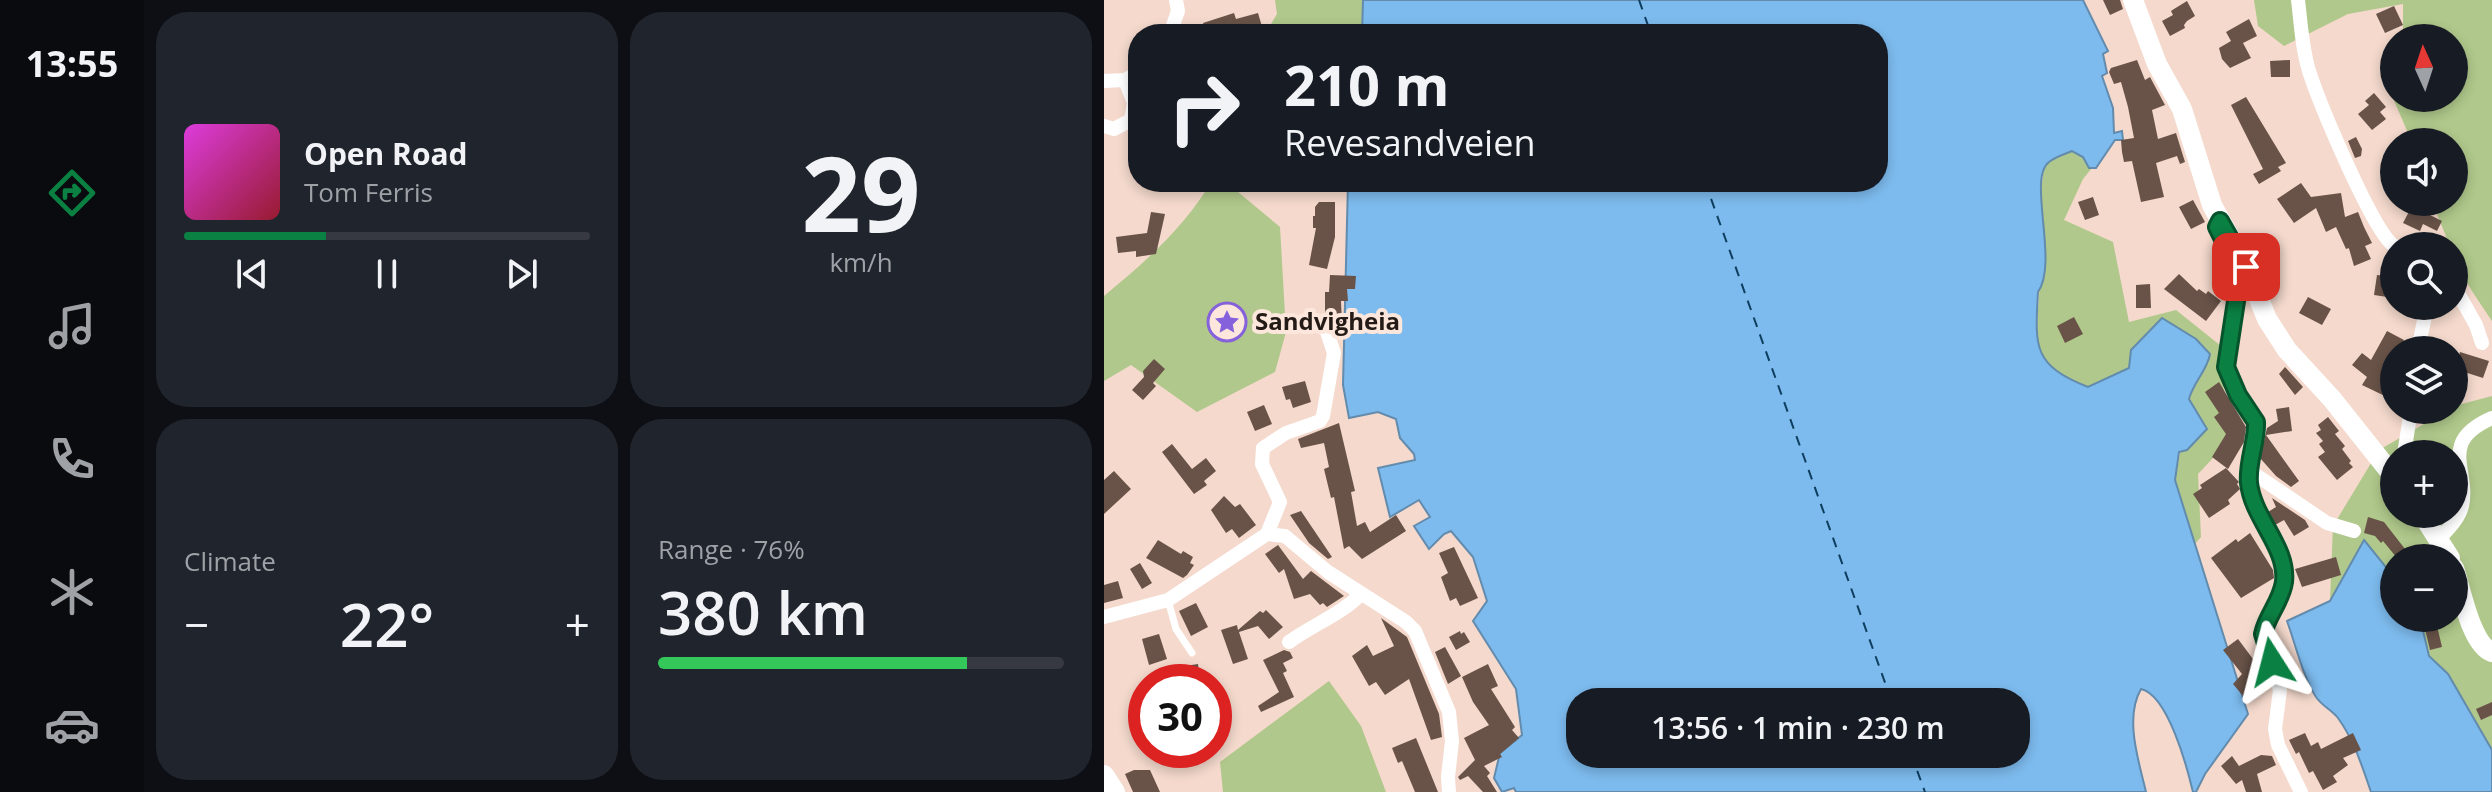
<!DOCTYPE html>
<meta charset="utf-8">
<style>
:root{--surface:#171b24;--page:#20242c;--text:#f1f3f6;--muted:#9ea1a6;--line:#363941;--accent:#0b8043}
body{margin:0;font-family:"Open Sans",sans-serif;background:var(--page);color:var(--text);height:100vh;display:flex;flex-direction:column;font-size:30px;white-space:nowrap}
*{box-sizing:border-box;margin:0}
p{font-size:26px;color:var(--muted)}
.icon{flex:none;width:44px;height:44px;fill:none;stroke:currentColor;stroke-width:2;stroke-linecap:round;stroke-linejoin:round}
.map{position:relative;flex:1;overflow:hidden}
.drawer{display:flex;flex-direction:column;gap:12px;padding:12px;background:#0d0f14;width:960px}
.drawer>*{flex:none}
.guide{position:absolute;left:24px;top:24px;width:760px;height:168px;border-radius:32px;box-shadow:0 4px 12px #0003;background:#171b24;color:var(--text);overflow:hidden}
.needle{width:52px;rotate:357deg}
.tools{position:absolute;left:1276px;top:24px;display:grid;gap:16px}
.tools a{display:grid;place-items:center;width:88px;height:88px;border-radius:50%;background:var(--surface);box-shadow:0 4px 12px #0003;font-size:40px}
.speed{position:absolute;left:24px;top:664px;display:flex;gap:16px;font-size:40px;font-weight:700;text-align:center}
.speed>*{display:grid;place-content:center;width:104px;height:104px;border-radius:50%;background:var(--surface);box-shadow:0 4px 12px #0003;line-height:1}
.speed .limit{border:12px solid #d22;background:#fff;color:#111}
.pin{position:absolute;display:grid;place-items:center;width:68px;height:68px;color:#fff;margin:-34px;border-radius:16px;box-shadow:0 4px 12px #0006}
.me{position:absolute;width:88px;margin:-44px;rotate:351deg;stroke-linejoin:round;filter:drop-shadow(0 0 6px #0008)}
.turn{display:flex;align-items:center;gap:28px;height:168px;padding:0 24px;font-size:36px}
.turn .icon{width:104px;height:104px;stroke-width:2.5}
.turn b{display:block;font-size:56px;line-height:68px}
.big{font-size:60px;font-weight:600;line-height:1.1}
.drawer .tile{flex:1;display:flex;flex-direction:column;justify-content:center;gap:12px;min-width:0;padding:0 28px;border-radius:32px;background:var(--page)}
.drawer .dial{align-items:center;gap:0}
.dial b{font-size:104px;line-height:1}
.song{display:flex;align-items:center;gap:24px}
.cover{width:96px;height:96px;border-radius:12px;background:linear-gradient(135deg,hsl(300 70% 55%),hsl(350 70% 35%))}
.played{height:8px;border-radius:4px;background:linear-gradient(90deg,var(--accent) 35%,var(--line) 35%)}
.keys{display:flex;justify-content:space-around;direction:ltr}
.heat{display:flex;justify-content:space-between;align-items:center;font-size:44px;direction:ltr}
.charge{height:12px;border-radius:6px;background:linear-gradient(90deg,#34c759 76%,var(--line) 0)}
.drawer .tiles{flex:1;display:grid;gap:12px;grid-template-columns:repeat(2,1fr)}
.trip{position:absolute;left:462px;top:688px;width:464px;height:80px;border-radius:32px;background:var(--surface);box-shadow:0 4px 12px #0003;font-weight:600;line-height:80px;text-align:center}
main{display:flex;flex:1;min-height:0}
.tabs{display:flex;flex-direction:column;width:144px;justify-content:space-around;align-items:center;background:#090b0e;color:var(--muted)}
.tabs .icon{width:56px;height:56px}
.tabs .on{color:var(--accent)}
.tabs b{font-size:36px;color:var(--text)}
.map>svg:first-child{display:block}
</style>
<main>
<nav class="tabs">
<b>13:55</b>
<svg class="icon on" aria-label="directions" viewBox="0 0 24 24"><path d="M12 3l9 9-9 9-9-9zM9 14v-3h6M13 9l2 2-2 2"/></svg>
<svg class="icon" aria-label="music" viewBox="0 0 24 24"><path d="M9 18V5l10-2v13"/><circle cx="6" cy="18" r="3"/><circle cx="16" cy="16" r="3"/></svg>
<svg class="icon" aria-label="phone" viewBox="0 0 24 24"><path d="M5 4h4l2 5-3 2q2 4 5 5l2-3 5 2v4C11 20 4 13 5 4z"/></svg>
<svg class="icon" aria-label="climate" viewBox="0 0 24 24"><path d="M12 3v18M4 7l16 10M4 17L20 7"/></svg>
<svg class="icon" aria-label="car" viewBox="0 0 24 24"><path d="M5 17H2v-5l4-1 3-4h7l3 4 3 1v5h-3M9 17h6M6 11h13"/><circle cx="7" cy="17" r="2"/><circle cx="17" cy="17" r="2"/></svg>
</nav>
<section class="drawer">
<div class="tiles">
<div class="tile">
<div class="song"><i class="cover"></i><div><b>Open Road</b><p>Tom Ferris</p></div></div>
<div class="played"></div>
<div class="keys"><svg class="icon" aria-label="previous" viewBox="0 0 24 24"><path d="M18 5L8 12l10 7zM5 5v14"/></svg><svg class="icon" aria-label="pause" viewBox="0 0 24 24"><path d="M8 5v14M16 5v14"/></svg><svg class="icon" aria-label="next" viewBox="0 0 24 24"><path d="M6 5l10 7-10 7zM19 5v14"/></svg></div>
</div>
<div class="tile dial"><b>29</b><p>km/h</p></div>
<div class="tile"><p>Climate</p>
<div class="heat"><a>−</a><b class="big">22°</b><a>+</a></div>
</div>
<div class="tile"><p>Range · 76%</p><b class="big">380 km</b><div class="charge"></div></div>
</div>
</section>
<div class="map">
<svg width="1388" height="792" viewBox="0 0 1388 792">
<rect width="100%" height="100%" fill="#f4d9cc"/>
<path fill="#b0c88b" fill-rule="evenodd" d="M171,0H259L258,34H161L173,14Z
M1150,0H1388V321C1376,302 1350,269 1350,246H1346L1328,202H1350V142H1308L1284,87L1290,68V98H1350V38H1299V4L1244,14L1180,46L1154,26Z
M968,151L979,157L985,168H988L979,179L960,220L1009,242L1025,322L1072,310L1117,346L1123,443L1094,474L1097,537L1090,545L1071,480L1089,384L1105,362L1026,368L984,387L958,377L940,360L932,340L940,221L936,199L940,168L944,162Z
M107,182H122L176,227L182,332L171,372L93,412L27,365L0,381V296C40,263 81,227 107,182Z
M1388,396V750L1344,674L1325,656L1316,618H1350V558H1290V577L1260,540L1226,601L1229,526L1275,450L1344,410H1350V406ZM1290,454H1350V514H1290Z
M225,681L257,726L282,792H119L116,762Z"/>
<path fill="#7dbbee" stroke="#628bad" stroke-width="2" fill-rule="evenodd" d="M259,0H979L1004,51L999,54L1003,73L998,76L1009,108L1010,133L1018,131L1019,140H1011L992,168H985L979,157L968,151C961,154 951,157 945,162C923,178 955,262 934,292C931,346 928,365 984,387L1025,368L1027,350L1058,318L1092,339L1106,354C1104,369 1089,383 1085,399L1103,429L1083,450L1075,452L1071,480L1144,714L1101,774L1092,792H1089C1083,767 1064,695 1037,689C1020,718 1035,762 1042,792H412L410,788L398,792L390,778L396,753L418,735L412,689L369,621L383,601L369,557L347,531L340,534L325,549L310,526L326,517L315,500L286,517L274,468L311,460L310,454L296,438L292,419L274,412L245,418L239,385L244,182H774V34H258ZM476,702H912V754H476Z
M1260,540L1290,577V618H1316L1325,656L1344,674L1388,750V792H1267C1258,766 1250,740 1234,718C1228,710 1218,706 1212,697C1198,674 1192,646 1183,621L1226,601Z"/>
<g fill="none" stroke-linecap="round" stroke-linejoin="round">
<path stroke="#0f3e5f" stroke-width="2" stroke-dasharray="10 8" stroke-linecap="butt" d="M535,0L547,34
M601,182L788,702
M807,754L821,792"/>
</g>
<path fill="#695348" d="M999,0H1016L1019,9L1006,15Z
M1083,1L1091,16L1083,21L1080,25L1081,28L1066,36L1058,21L1069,15L1067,11L1070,9Z
M1290,6L1299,25L1281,33L1272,14Z
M130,13L132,19L154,13L159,30L147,34H102L99,23Z
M1145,19L1153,36L1139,43L1147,58L1126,68L1118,59L1115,48L1127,41L1122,32Z
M1033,60L1041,80L1046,77L1061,105L1048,110L1054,139L1072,133L1081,162L1076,164L1073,156L1052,163L1060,197L1037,202L1028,161L1020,162L1018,152L1017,140L1030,138L1024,107L1017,82L1010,84L1005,72L1007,68Z
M1186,60V77H1167L1166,61Z
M1270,93L1282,107L1276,112L1282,119L1268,130L1254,114L1265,105L1261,101Z
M1142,97L1182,163L1174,167L1177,171L1155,184L1149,174L1159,169L1127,105Z
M1252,137L1258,149L1257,156L1251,158L1244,141Z
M1197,183L1207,197L1237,193L1241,217L1254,212L1260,227L1268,243L1261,246L1267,259L1250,266L1244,245L1245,248L1242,249L1232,227L1222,232L1212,208L1190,223L1173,199Z
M989,197L995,215L981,220L974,202Z
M1089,200L1101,222L1087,229L1075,207Z
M215,202H231V237L223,269L205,265L212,228H209V216H211V207Z
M1310,202H1330L1324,214L1338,221L1333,231L1319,224L1316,231L1299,223Z
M47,212L61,214L52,254L32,257V251L14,253L12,237L43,233Z
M1075,274L1093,291L1095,289L1102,294L1104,291L1117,301L1102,321L1060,289Z
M226,275L252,276L251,289H243L244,301H237L238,323L221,319V292H225Z
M1273,275L1290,277V298L1270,295Z
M1046,284L1047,308H1032V285Z
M1204,297L1227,309L1218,325L1195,313Z
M970,317L979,334L961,343L953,326Z
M1283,331L1300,340L1295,350H1290V369L1285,379L1290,382V388L1285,398L1258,385L1263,377L1248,365L1258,353L1267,360Z
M1356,352L1385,361L1379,378L1351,369Z
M50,359L61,369L49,383L52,386L39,400L28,390L40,377L39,371Z
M1181,367L1199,387L1191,395L1175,374Z
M201,381L207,402L189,408L186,399L182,400L178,387Z
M1115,382L1142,427L1140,442L1124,469L1108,457L1122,434L1110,417L1115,413L1101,392Z
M160,405L168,424L151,431L143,412Z
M1185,407L1188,431L1162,435L1195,481L1187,487L1172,476L1156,458L1163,428L1174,421L1172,409Z
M1224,417L1235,431L1231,434L1241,446L1238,449L1247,461L1245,463L1249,467L1233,480L1214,457L1221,452L1215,444L1219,441L1212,433L1217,430L1214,425Z
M235,423L251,491L247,492L253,526L261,522L266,532L292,515L302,531L258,559L245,546L240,549L230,497L227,498L220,469L225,467L220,443L197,448L194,439Z
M68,444L88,469L102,458L112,471L100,481L103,485L90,494L58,452Z
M1122,468L1135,482L1133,484L1136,489L1124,500L1126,504L1105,518L1089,494L1098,488L1096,485Z
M10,471L27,489L0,514V480Z
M120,496L131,507L136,504L152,525L135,538L128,529L122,533L107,510Z
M1168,498L1201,520L1205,527L1190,536L1180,520L1171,525L1164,512L1172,507Z
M197,511L228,557L224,559L205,543L186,515Z
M1264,517L1280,522L1308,558H1293L1279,541L1277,543L1271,536L1260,533Z
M1146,533L1169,570L1170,578L1137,598L1107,558L1132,539L1134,542Z
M54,540L77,554L79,551L89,557L86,563L90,565L83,575L79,578L42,558Z
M174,545L199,579L207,571L240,596L223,607L219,603L216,605L206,594L190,599L180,569L175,573L161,554Z
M350,547L374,598L356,606L352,598L346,601L337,577L344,573L335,553Z
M1232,557L1237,575L1198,587L1191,569Z
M36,563L48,583L38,589L26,569Z
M14,581L19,598L0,603V585Z
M92,603L104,627L87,636L75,611Z
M162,610L179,627L165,639L154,626L135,632L144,659L129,664L117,630L133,625L134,630L156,611L159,613Z
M277,618L303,637L335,714L338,737L327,740L305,679L281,695L272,682L265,686L248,656L263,645L269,656L290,646Z
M1333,626L1338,647L1326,650L1321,629Z
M356,631L357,634L360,632L366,642L352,650L345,637Z
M55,634L63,659L45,665L38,639Z
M1134,639L1161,675L1165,688L1145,703L1129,684L1138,674L1119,650Z
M341,647L357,676L344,684L331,652Z
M180,650L186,652L189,658L179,663L183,671L179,673L190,697L157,712L154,706L175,692L159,660Z
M94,664L96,682H77L74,667Z
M384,664L394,686L387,689L411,727L408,730L415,738L396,754L398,757L380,766L386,773L383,776L393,792H379L364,776L356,780L354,777L371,760L360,738L385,725L369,702L358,677Z
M1196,670L1205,685L1195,691L1186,676Z
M1388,702V715L1377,720L1372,709Z
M1201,733L1207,746L1214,742L1217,749L1249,733L1257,750L1239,758L1244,765L1229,776L1233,782L1219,790L1209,771L1205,773L1195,752L1192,754L1185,740Z
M312,738L334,792H311L298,761L294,763L288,748Z
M1157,755L1168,756L1172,765L1153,774L1158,792H1142L1138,780L1132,784L1117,766L1128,756L1135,766Z
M30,770H46L56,792H29L21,774Z"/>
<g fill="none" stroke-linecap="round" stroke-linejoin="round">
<path stroke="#fff" stroke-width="7" d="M64,600L72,629L88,653"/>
<path stroke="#fff" stroke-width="14" d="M1194,0C1197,24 1198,50 1206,74C1216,104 1268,230 1290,246
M66,34L74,11L72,0
M0,81L21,80
M0,126L10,129L27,120L30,103L21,80L34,73
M1126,254C1147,290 1119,329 1122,367C1124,389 1144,402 1151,421C1156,432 1148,445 1146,456C1144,470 1145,485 1148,499C1155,526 1181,548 1180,577C1179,600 1164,614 1159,634L1176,690L1171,729L1174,745L1197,792
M1350,286L1372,325L1378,343
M1314,350L1323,306
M1300,454L1307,410
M1146,471L1223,523L1250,531
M163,534L176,502L158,464L159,448L182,433L216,421L219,416L230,353L222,329
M1336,538C1344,529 1355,519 1358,506C1366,470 1333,442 1388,418
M0,617L64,600L163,534L181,536L224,572L302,622L311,631L345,712L348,741L344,777L345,792
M185,642C208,625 236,615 256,595"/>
<path stroke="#fff" stroke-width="20" d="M1029,0L1053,64L1078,109L1108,205L1142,267L1163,319L1183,350L1228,399L1290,477
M1318,514L1346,558
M1350,568C1357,589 1367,645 1388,652
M0,775L11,792"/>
</g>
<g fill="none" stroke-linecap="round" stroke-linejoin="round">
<defs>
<path id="route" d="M1142,267L1116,221L1113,227L1129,259L1134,288L1122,367L1134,395L1152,422C1153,442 1143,462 1145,483C1149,519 1184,547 1180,582C1177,602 1163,615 1159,634L1168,662"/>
</defs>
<use href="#route" stroke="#07532c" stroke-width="20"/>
<use href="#route" stroke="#0b8043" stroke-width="14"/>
</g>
<defs>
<symbol id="sight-ring" viewBox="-11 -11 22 22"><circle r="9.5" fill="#fde7dd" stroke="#8561dc" stroke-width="1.5"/><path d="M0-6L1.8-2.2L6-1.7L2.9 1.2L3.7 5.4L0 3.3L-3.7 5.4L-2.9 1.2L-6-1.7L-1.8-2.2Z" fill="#8561dc"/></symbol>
</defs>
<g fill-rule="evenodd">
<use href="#sight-ring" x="101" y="300" width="44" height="44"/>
</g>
<g text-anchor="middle" stroke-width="8" stroke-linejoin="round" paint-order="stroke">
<g font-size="24" font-weight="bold" fill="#241a16" stroke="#fde7dd" text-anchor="start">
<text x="151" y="330">Sandvigheia</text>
</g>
</g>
</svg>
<div class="tools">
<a><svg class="needle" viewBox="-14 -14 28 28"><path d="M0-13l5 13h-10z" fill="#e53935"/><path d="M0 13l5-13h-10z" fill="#9ea1a6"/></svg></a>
<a><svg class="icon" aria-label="sound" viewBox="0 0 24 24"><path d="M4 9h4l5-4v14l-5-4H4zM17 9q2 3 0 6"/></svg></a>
<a><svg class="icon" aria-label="search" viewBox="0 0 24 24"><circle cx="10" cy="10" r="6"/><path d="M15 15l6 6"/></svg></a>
<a><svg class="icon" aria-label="layers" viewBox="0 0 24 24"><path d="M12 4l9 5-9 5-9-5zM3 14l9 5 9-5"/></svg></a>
<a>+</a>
<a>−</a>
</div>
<div class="speed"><div class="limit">30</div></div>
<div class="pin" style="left:1142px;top:267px;background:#d93025"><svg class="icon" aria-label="arrive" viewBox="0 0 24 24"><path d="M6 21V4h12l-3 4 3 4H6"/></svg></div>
<svg class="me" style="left:1168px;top:662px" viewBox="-20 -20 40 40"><path d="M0-17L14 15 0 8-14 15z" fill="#0b8043" stroke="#fff" stroke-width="4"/></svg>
<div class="trip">13:56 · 1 min · 230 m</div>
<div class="guide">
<div class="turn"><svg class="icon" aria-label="right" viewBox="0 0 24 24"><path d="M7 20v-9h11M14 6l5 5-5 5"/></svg><div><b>210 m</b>Revesandveien</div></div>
</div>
</div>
</main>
